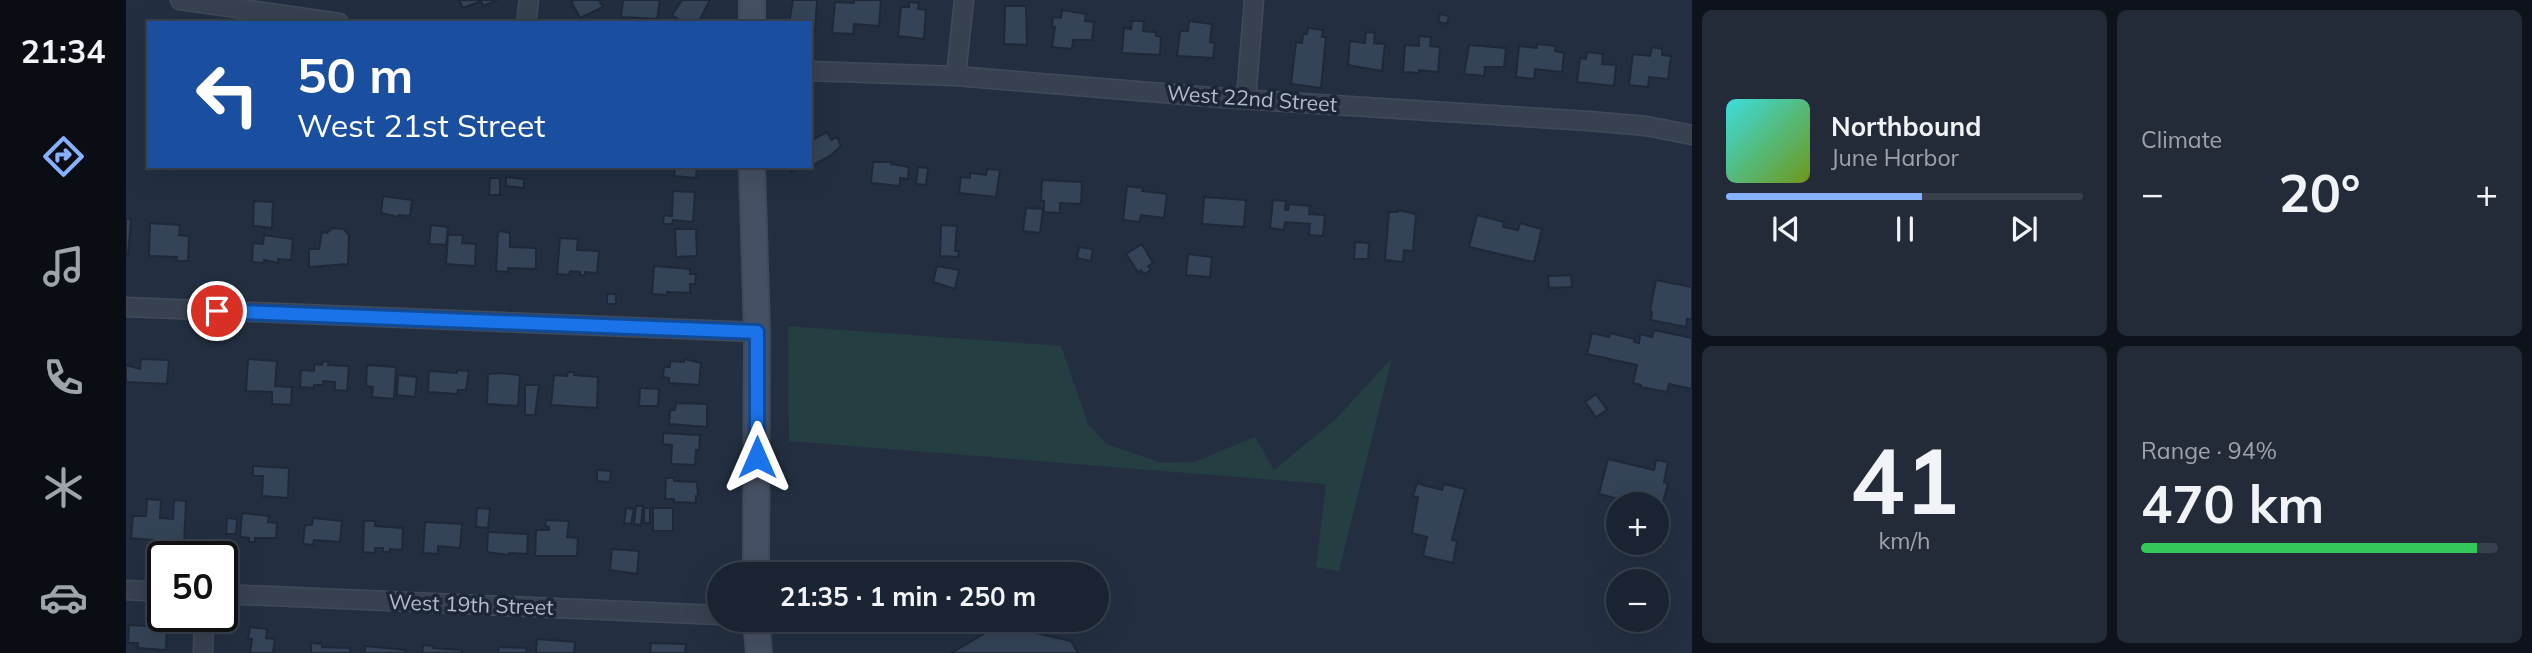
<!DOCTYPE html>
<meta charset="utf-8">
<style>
:root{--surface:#1a2331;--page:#232b39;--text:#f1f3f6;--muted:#9fa4ab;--line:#38404d;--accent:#85b1ff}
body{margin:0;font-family:Mulish,sans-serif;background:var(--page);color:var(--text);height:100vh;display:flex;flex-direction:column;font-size:26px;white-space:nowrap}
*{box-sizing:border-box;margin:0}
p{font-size:23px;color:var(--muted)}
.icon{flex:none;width:38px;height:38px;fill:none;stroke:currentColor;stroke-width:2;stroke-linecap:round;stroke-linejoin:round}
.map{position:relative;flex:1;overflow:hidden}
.side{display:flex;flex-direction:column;gap:10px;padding:10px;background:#0e131b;width:840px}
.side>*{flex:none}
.banner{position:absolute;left:21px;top:21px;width:665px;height:147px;border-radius:0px;box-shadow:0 7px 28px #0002,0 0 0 2px var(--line);background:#1a4fa0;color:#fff;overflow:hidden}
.fabs{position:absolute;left:1480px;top:492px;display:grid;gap:14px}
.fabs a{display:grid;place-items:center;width:63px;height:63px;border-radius:50%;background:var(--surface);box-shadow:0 7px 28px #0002,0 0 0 2px var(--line);font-size:35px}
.speed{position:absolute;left:21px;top:541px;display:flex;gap:14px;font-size:35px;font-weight:700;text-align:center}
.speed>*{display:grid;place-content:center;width:91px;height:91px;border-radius:50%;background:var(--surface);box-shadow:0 7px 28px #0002,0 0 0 2px var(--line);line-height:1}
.speed .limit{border:4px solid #111;border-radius:10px;background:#fff;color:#111}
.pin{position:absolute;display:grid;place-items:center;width:60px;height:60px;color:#fff;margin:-30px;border:4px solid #fff;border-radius:50%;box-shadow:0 2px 7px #0007}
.me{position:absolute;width:77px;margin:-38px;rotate:0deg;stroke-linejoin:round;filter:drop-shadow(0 0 5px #0008)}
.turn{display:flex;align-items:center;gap:24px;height:147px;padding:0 35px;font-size:32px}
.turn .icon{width:91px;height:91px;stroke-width:2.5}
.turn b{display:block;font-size:49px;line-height:60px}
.big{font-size:52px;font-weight:700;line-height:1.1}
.side .tile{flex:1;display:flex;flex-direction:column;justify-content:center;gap:10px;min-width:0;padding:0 24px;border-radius:10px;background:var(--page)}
.side .dial{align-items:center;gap:0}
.dial b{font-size:91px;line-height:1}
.song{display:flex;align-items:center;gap:21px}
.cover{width:84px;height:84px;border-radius:10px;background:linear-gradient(135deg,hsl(180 70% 55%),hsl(80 70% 35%))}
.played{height:7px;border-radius:4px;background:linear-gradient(90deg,var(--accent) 55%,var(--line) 55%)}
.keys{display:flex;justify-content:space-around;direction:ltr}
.heat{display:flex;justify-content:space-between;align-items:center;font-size:38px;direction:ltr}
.charge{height:10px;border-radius:5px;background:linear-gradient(90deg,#34c759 94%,var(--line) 0)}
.side .tiles{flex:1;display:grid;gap:10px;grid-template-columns:repeat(2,1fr)}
.trip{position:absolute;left:581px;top:562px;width:402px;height:70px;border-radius:35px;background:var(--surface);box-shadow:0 7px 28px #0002,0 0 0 2px var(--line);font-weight:700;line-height:70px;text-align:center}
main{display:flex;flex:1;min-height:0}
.tabs{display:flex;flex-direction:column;width:126px;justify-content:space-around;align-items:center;background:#0a0e14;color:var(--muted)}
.tabs .icon{width:49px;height:49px}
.tabs .current{color:var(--accent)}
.tabs b{font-size:32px;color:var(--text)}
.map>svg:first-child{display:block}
</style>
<main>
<nav class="tabs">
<b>21:34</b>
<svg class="icon current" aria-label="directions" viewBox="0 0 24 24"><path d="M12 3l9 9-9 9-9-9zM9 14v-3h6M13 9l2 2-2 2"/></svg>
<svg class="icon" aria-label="music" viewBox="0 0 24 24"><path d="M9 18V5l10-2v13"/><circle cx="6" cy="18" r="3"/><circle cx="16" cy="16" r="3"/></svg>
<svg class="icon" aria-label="phone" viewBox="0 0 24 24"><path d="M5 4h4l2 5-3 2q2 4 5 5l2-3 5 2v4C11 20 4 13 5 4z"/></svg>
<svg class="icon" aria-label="climate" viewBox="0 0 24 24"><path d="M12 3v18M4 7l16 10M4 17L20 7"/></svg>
<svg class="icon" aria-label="car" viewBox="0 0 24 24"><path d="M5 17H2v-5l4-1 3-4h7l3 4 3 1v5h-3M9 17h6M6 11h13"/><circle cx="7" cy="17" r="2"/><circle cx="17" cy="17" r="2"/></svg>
</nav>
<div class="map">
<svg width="1566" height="653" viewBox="0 0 1566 653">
<rect width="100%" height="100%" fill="#232f41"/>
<path fill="#253e42" d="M662,326L935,346L962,424L980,444L1036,463L1068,462L1129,437L1148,470L1209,420L1266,358L1213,571L1190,567L1200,484L663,441Z"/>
<path fill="#344357" stroke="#1e2838" stroke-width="2" d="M333,0H372L357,6L355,1L337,8Z
M448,0H477L474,2L477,7L454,18L445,1Z
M497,0H534L531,19L495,17Z
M556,0H584L572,23H558L546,15Z
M667,0H691L689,32L684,31V23H663Z
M728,0H755L753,26L728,24L727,34L706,33L709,2L728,3Z
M783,2L793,3L792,9L800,10L798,39L772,36L775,7H783Z
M879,6H900L901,45L878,44Z
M936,10L960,14L959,21L968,22L966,40H947L946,49L926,47L929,27H926L927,17L935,18Z
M1314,14L1323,16L1321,24L1312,22Z
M1006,21H1018L1017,31L1030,32V36L1035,37L1034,55L996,53L998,28L1005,29Z
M1063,21L1086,24L1084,42L1089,43L1087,58L1051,56L1054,31H1062Z
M1182,28L1197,30L1196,37H1200L1195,88L1165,84L1170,42L1176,43L1177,34H1181Z
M1240,32L1249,33L1248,43L1259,44L1256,71L1222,65L1224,41L1239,43Z
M1293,36L1305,37L1304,46L1314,47L1312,72L1293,70V73L1277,72L1279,45L1293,46Z
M1411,44L1430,46L1429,51L1438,53L1436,72L1409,69L1408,79L1390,77L1393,46L1411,48Z
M1343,45L1380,48L1378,67H1359L1358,76L1338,74Z
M1526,47L1536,49V55L1545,56L1542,79L1523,77L1522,87L1503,85L1507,54L1524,56Z
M1461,52L1477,54L1476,64L1490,65L1488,86L1451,82L1454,58L1460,59Z
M21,89H23V112H20Z
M701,132L705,140L711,137L715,146L704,156L678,170L676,167L666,172L662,166H684V141Z
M747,162H766L765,164L783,167L782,179L774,178V186L745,183Z
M549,166H571L570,178L548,176Z
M792,167L802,168L800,185L790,184Z
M861,169L874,170L870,197L833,193L835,177L844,178V173L860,175Z
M380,177L398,179V188L380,186Z
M364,178H374V195H363Z
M916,180L956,182L955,204L934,203V213L918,212V201H915Z
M1001,186L1017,188L1016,191L1041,194L1038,218L1015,215L1014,222L997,220Z
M547,191L569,192L567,222L547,220L546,224H537L538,215L546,216Z
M257,196L286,200L284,216L273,215L272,217L255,213Z
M1078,197L1120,200L1118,227L1076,224Z
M1147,200L1160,201L1159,210H1162L1163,204L1184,206L1183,214L1199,215L1197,236L1183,235L1184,224L1159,222L1158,230L1144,228Z
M128,201L147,202L146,228L127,226Z
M900,208L917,209L914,233L897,231Z
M1272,210L1290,214L1287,251L1278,250L1277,262L1259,260L1263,212H1272Z
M1351,215L1378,222L1377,227L1392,230L1394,223L1416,229L1408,262L1343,247Z
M0,219H5L2,256H0Z
M24,223L54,225L53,235L63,236L62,261H50L51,257L23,256Z
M305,225L322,227L320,245L303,244Z
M815,225L831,226L829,251H833L832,257L814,256Z
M206,228L218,229L223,235L222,264L183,267V249H193L196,232L201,233Z
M549,229H570L571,256L550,257Z
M375,231L384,233V247L410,248V269L382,268V272L370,271L372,233Z
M138,235L167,239L165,260L152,259V263L138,260L137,263L126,262L127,243L137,244Z
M322,235H337L336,243L350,244L349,266L320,264Z
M434,238L452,239L451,250L473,251L471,273L459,272V275H454V272L444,271L443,275L431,274Z
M1229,242L1243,243L1242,259H1228Z
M1016,244L1027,263L1022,266L1025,270L1018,274L1015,270L1012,272L1000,254Z
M953,247L967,249L965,261L951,258Z
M1062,254L1086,257L1084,277L1060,275Z
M528,266L564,269V274H570L569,284H564V293L541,292V295L526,294Z
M811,266L833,270L829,289L807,282Z
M1445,275L1446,287L1423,288L1422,276Z
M1530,280L1566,287V320L1561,319L1560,327L1525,320L1526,312L1524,311Z
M481,294H490V304H481Z
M1528,330L1566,338V389L1543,384L1541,392L1515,387V385L1507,383L1511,365L1461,354L1466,333L1483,337L1484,333L1509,339L1508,342L1513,343L1514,334L1526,337Z
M15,359L43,360L41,384L0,382V365L14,369Z
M122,359L151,361L149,386L166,387L165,405L146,404V392L120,391Z
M558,359L575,363L573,385L543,383V378L537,377L538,367H544V361L558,362Z
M197,361L203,362L202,365L223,366L221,391L209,390V382L197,381V385H188V388L174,387L175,370L188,371V364L196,365Z
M241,365L270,367L268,399L246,397L247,387L240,386Z
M331,370L343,371L340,390H332L331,394L302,392L303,371L331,373Z
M442,372H448V375L472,377L471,408L425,405L428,375L441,376Z
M374,373L394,375L392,406L361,404L362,374Z
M272,375L291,377L289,397L271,395Z
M399,385H413L409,415H399Z
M514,388L533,389L532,406H513Z
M1470,394L1481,410L1470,417L1459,402Z
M550,403L581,404V427L543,424L544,410H549Z
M537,433L574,435L573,450H570L569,465L545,464L546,445L537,444Z
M1482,459L1528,470L1530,460L1542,462L1538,482L1542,484L1534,513L1531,512V504H1519L1521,496L1510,493L1508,503L1473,494Z
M127,466L163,468L162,498L136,496L137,476H127Z
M471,470L485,471L484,482L471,481Z
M540,478H548V481L571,482L572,496H570V503L548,502V499H539Z
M1292,480L1293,484L1316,490L1318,484L1339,489L1326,540L1331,541L1327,563L1297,556L1301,537L1286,533L1292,497L1287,496Z
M21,499L35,500L34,518L47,519L48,500L60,501L58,543L5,538L7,516H20Z
M510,506H517L515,525L508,524Z
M351,508L364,509L362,528L350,527Z
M500,508L508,509L505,524L498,523Z
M518,508H524V523H518Z
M527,508H547V531H527Z
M116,513L143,516L142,522L151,523L150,538H129V542H123V538L114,537Z
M101,518L111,519L110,534H100Z
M187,518L216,521L214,542L188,540L187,545L177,544L179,525H186Z
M420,520L443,521L441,537L452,538L451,556H409L410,530H423V527L419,526Z
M238,521H249V526L277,528L276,550L264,549V552H257V548H249V553L237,552Z
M299,522L336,524L334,548L312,546V554L297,553Z
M362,532L402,534L401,554L383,553V555L361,552Z
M486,549L513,551L511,574L484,570Z
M841,563L843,571L828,574L826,566Z
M3,625L41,627L40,650L12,648V643H2Z
M873,625L945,641L952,653H825Z
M124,627L141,629L140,638L149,639L147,653H124L126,639H122Z
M411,639L449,642L448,653H410Z
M185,643L196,644V647L224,648V653H185Z
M525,643L560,644L559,653H524Z
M297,645L307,646V648L336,650V653H296Z
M239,646L280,650L279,653H239Z
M373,647L401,648L400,653H372Z"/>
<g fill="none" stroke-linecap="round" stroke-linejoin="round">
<defs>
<path id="minor" d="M54,0L213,23
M400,23L403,0
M684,71L830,76L1097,98L1463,121L1520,126L1566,135
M830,76L838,0
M1120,99L1128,0
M0,307L631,332
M0,590L37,592
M96,594L593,615
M77,653L78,616"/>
<path id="secondary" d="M626,23V0
M626,166L631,332L630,574
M630,620L633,653"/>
</defs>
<use href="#minor" stroke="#414a5a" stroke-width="21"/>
<use href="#secondary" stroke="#414a5a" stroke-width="28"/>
<use href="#minor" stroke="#374150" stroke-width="18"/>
<use href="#secondary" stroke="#455064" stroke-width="24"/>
</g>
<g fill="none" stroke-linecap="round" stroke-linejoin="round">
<defs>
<path id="route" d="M91,311L631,332V457"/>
</defs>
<use href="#route" stroke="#114b97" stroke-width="18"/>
<use href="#route" stroke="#1a73e8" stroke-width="12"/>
</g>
<g text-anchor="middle" stroke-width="7" stroke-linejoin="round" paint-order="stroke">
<g font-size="21" fill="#b4bccb" stroke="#1c2636">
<text transform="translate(1126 99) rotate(4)" y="7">West 22nd Street</text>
<text transform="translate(345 605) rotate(2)" y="7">West 19th Street</text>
</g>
</g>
</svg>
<div class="fabs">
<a>+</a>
<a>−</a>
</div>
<div class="speed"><div class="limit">50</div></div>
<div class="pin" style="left:91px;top:311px;background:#d93025"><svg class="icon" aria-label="arrive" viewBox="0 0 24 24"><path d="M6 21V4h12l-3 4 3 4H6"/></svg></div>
<svg class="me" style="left:631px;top:457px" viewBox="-20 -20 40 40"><path d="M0-17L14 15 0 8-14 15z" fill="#1a73e8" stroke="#fff" stroke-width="4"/></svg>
<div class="trip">21:35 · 1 min · 250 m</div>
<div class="banner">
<div class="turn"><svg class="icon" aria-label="left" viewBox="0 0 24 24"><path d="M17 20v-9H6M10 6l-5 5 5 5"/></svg><div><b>50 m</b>West 21st Street</div></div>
</div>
</div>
<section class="side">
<div class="tiles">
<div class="tile">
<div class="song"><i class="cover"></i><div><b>Northbound</b><p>June Harbor</p></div></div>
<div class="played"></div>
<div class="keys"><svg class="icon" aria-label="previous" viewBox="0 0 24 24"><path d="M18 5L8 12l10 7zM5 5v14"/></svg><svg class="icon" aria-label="pause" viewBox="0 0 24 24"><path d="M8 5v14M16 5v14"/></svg><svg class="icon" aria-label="next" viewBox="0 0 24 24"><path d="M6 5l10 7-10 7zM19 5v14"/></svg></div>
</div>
<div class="tile"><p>Climate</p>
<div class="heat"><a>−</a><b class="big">20°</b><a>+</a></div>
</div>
<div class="tile dial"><b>41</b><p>km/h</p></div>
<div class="tile"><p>Range · 94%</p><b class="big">470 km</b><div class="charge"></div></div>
</div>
</section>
</main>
